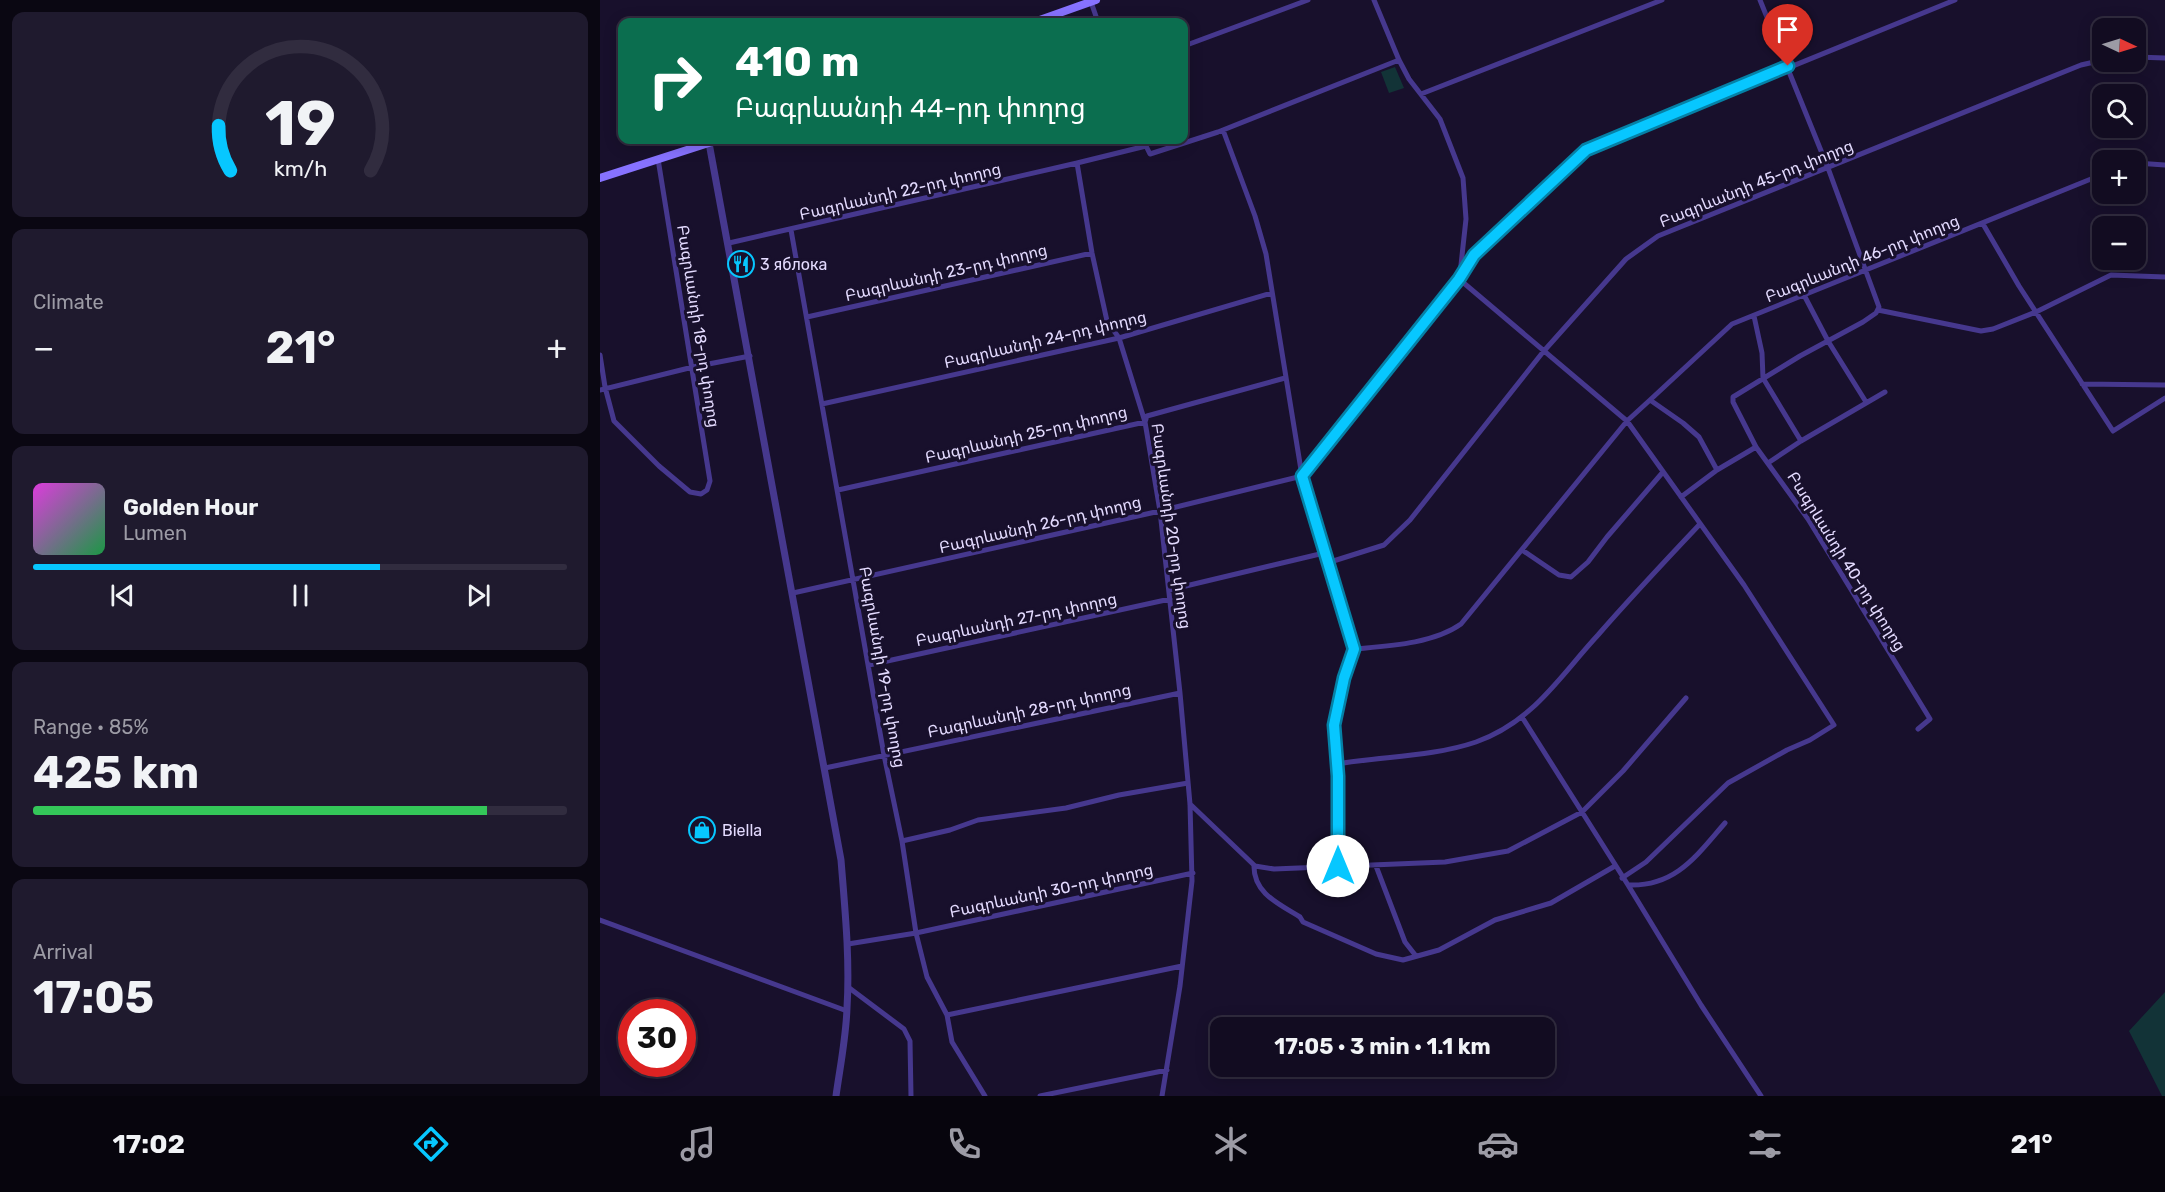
<!DOCTYPE html>
<meta charset="utf-8">
<style>
:root{--surface:#120c21;--page:#1f1a2e;--text:#f1f3f6;--muted:#9c9ba5;--line:#312c3f;--accent:#07c7ff}
body{margin:0;font-family:Rubik,"Noto Sans Armenian",sans-serif;background:var(--page);color:var(--text);height:100vh;display:flex;flex-direction:column;font-size:22px;white-space:nowrap}
*{box-sizing:border-box;margin:0}
p{font-size:20px;color:var(--muted)}
.icon{flex:none;width:33px;height:33px;fill:none;stroke:currentColor;stroke-width:2;stroke-linecap:round;stroke-linejoin:round}
.map{position:relative;flex:1;overflow:hidden}
.panel{display:flex;flex-direction:column;gap:12px;padding:12px;background:#0a0712;width:600px}
.panel>*{flex:none}
.top-card{position:absolute;left:18px;top:18px;width:570px;height:126px;border-radius:12px;box-shadow:0 3px 15px #0003,0 0 0 2px var(--line);background:#0b6e4f;color:#fff;overflow:hidden}
.needle{width:39px;rotate:94deg}
.tools{position:absolute;left:1492px;top:18px;display:grid;gap:12px}
.tools a{display:grid;place-items:center;width:54px;height:54px;border-radius:12px;background:var(--surface);box-shadow:0 3px 15px #0003,0 0 0 2px var(--line);font-size:30px}
.speed{position:absolute;left:18px;top:999px;display:flex;gap:12px;font-size:30px;font-weight:700;text-align:center}
.speed>*{display:grid;place-content:center;width:78px;height:78px;border-radius:50%;background:var(--surface);box-shadow:0 3px 15px #0003,0 0 0 2px var(--line);line-height:1}
.speed .limit{border:9px solid #d22;background:#fff;color:#111}
.pin{position:absolute;display:grid;place-items:center;width:51px;height:51px;color:#fff;margin:-62px -26px;border-radius:50% 50% 50% 0;rotate:-45deg;box-shadow:0 0 6px #0007}
.pin .icon{rotate:45deg}
.me{position:absolute;width:66px;margin:-33px;rotate:0deg;stroke-linejoin:round;filter:drop-shadow(0 0 4px #0008)}
.turn{display:flex;align-items:center;gap:21px;height:126px;padding:0 18px;font-size:27px}
.turn .icon{width:78px;height:78px;stroke-width:2.5}
.turn b{display:block;font-size:42px;line-height:51px}
.big{font-size:45px;font-weight:700;line-height:1.1}
.panel .card{flex:1;display:flex;flex-direction:column;justify-content:center;gap:9px;min-width:0;padding:0 21px;border-radius:12px;background:var(--page)}
.panel .dial{align-items:center;gap:0}
.dial svg{height:156px;overflow:visible;fill:none;stroke:var(--line);stroke-width:7;stroke-linecap:round;text-anchor:middle}
.dial text{fill:var(--text);stroke:none}
.song{display:flex;align-items:center;gap:18px}
.cover{width:72px;height:72px;border-radius:9px;background:linear-gradient(135deg,hsl(300 70% 55%),hsl(140 70% 35%))}
.played{height:6px;border-radius:3px;background:linear-gradient(90deg,var(--accent) 65%,var(--line) 65%)}
.keys{display:flex;justify-content:space-around;direction:ltr}
.heat{display:flex;justify-content:space-between;align-items:center;font-size:33px;direction:ltr}
.charge{height:9px;border-radius:4px;background:linear-gradient(90deg,#34c759 85%,var(--line) 0)}
.trip{position:absolute;left:610px;top:1017px;width:345px;height:60px;border-radius:12px;background:var(--surface);box-shadow:0 3px 15px #0003,0 0 0 2px var(--line);font-weight:700;line-height:60px;text-align:center}
.dock{display:flex;height:96px;justify-content:space-around;align-items:center;background:#07050d;color:var(--muted)}
.dock .icon{width:42px;height:42px}
.dock .active{color:var(--accent)}
.dock b{font-size:27px;color:var(--text)}
main{display:flex;flex:1;min-height:0}
.map>svg:first-child{display:block}
</style>
<main>
<section class="panel">
<div class="card dial"><svg viewBox="0 0 100 80">
<path d="M14 69A42 42 0 1 1 86 69"/>
<path d="M14 69A42 42 0 0 1 8 46" stroke="#07c7ff"/>
<text x="50" y="56" font-size="32" font-weight="700">19</text>
<text x="50" y="72" font-size="11">km/h</text>
</svg></div>
<div class="card"><p>Climate</p>
<div class="heat"><a>−</a><b class="big">21°</b><a>+</a></div>
</div>
<div class="card">
<div class="song"><i class="cover"></i><div><b>Golden Hour</b><p>Lumen</p></div></div>
<div class="played"></div>
<div class="keys"><svg class="icon" aria-label="previous" viewBox="0 0 24 24"><path d="M18 5L8 12l10 7zM5 5v14"/></svg><svg class="icon" aria-label="pause" viewBox="0 0 24 24"><path d="M8 5v14M16 5v14"/></svg><svg class="icon" aria-label="next" viewBox="0 0 24 24"><path d="M6 5l10 7-10 7zM19 5v14"/></svg></div>
</div>
<div class="card"><p>Range · 85%</p><b class="big">425 km</b><div class="charge"></div></div>
<div class="card"><p>Arrival</p><b class="big">17:05</b></div>
</section>
<div class="map">
<svg width="1565" height="1096" viewBox="0 0 1565 1096">
<rect width="100%" height="100%" fill="#18102c"/>
<path fill="#123337" d="M795,67L804,88L789,93L781,72Z
M1565,992V1096H1562L1529,1031Z"/>
<g fill="none" stroke-linecap="round" stroke-linejoin="round">
<path stroke="#46388e" stroke-width="5" d="M774,0L799,60L809,79L840,119L863,178L866,219L860,274
M491,2L498,22
M584,46L708,0
M1536,57L1565,58
M821,94L1062,0
M623,130L655,216L666,254L702,476L754,649L744,678L734,725L738,776V866
M544,140L546,146L477,163L492,253L507,321L519,338L545,422L560,511L580,693L590,804L592,881L580,986L562,1096
M546,146L550,154L618,132L799,60
M1536,163L1565,165
M1383,224L1419,286L1513,431L1565,398
M191,230L284,755L302,841L316,933L327,977L347,1015L352,1042L385,1096
M129,243L477,163
M859,279L1027,421L1050,400L1083,423L1099,437L1117,470L1156,447L1208,519L1330,719L1318,729
M1204,295L1228,341L1266,402
M1278,310L1381,331L1393,329L1436,312L1511,275L1565,277
M1154,316L1162,353L1163,378L1201,441L1285,392
M207,317L492,253
M0,355L5,387L14,421L59,466L90,492L101,494L107,490L110,481L58,159
M1482,384L1565,385
M0,390L93,367L150,356
M1050,400L1132,324L1491,179L1503,170
M222,404L519,338L672,293
M1156,447L1133,402V397L1200,356L1263,322L1276,313L1279,307L1228,168L1160,0
M1168,463L1201,441
M238,490L545,422L547,416L685,378
M1081,497L1117,470
M922,550L959,575L971,577L988,562L1007,537L1063,472
M727,563L784,545L810,520L943,352L1026,259L1058,236L1481,65L1503,60
M569,590L724,553
M193,593L560,511L702,476L859,279L874,255L986,150L1355,0
M754,649C787,646 833,644 861,624L1027,421L1144,585L1234,725L1210,740L1187,750L1128,783L1046,862L1022,878
M269,665L570,599
M922,717L982,812L1023,771L1086,698
M737,764C783,756 832,757 876,742C934,721 959,677 998,635C1031,597 1065,561 1100,524
M225,768L580,693
M590,804L655,866L674,869L845,862L908,851L982,812L1028,885C1076,887 1097,855 1125,823
M302,841L350,830L378,820L466,808L519,795L588,783
M654,865C653,893 679,904 700,917L703,922L776,954L803,960L839,950L895,920L951,903L1015,866
M776,866L805,942L816,956
M1028,885L1101,1005L1161,1096
M0,920L247,1011
M248,944L316,933L593,873
M248,987L304,1029L310,1041L311,1096
M347,1015L582,966
M440,1096L567,1070"/>
<path stroke="#46388e" stroke-width="7" d="M109,143L241,860C245,910 250,959 247,1008C246,1038 240,1067 236,1096"/>
<path stroke="#8772ff" stroke-width="8" d="M434,22L496,0
M0,178L118,140"/>
</g>
<g fill="none" stroke-linecap="round" stroke-linejoin="round">
<defs>
<path id="route" d="M738,866V776L734,725L744,678L754,649L702,476L859,279L874,255L986,150L1188,66"/>
</defs>
<use href="#route" stroke="#0581a6" stroke-width="15"/>
<use href="#route" stroke="#07c7ff" stroke-width="10"/>
</g>
<defs>
<symbol id="restaurant-ring" viewBox="-11 -11 22 22"><circle r="9.5" fill="#18102c" stroke="#07c7ff" stroke-width="1.5"/><path d="M-5-6h1v4h1v-4h1v4h1v-4h1v5L-1.5 .5V6h-2V.5L-5-1ZM5-6V6H3V1.5H1.5Q1.5-4 5-6Z" fill="#07c7ff"/></symbol>
<symbol id="shop-ring" viewBox="-11 -11 22 22"><circle r="9.5" fill="#18102c" stroke="#07c7ff" stroke-width="1.5"/><path d="M-5-2.5h2.3a2.7 3.5 0 0 1 5.4 0H5L5.5 6h-11ZM-1.5-2.5h3a1.5 2.3 0 0 0-3 0Z" fill="#07c7ff"/></symbol>
</defs>
<g fill-rule="evenodd">
<use href="#restaurant-ring" x="126" y="249" width="30" height="30"/>
<use href="#shop-ring" x="87" y="815" width="30" height="30"/>
</g>
<g text-anchor="middle" stroke-width="6" stroke-linejoin="round" paint-order="stroke">
<g font-size="16" fill="#e4dbff" stroke="#18102c">
<text transform="translate(1156 183) rotate(-22)" y="6">Բագրևանդի 45-րդ փողոց</text>
<text transform="translate(300 191) rotate(-13)" y="6">Բագրևանդի 22-րդ փողոց</text>
<text transform="translate(1262 258) rotate(-22)" y="6">Բագրևանդի 46-րդ փողոց</text>
<text transform="translate(346 272) rotate(-13)" y="6">Բագրևանդի 23-րդ փողոց</text>
<text transform="translate(99 326) rotate(81)" y="6">Բագրևանդի 18-րդ փողոց</text>
<text transform="translate(445 339) rotate(-13)" y="6">Բագրևանդի 24-րդ փողոց</text>
<text transform="translate(426 434) rotate(-13)" y="6">Բագրևանդի 25-րդ փողոց</text>
<text transform="translate(440 524) rotate(-13)" y="6">Բագրևանդի 26-րդ փողոց</text>
<text transform="translate(572 526) rotate(82)" y="6">Բագրևանդի 20-րդ փողոց</text>
<text transform="translate(1247 561) rotate(58)" y="6">Բագրևանդի 40-րդ փողոց</text>
<text transform="translate(416 619) rotate(-12)" y="6">Բագրևանդի 27-րդ փողոց</text>
<text transform="translate(283 667) rotate(80)" y="6">Բագրևանդի 19-րդ փողոց</text>
<text transform="translate(429 710) rotate(-12)" y="6">Բագրևանդի 28-րդ փողոց</text>
<text transform="translate(451 890) rotate(-12)" y="6">Բագրևանդի 30-րդ փողոց</text>
</g>
<g font-size="16" fill="#e4dbff" stroke="#18102c" text-anchor="start">
<text x="160" y="270">3 яблока</text>
<text x="122" y="836">Biella</text>
</g>
</g>
</svg>
<div class="tools">
<a><svg class="needle" viewBox="-14 -14 28 28"><path d="M0-13l5 13h-10z" fill="#e53935"/><path d="M0 13l5-13h-10z" fill="#9c9ba5"/></svg></a>
<a><svg class="icon" aria-label="search" viewBox="0 0 24 24"><circle cx="10" cy="10" r="6"/><path d="M15 15l6 6"/></svg></a>
<a>+</a>
<a>−</a>
</div>
<div class="speed"><div class="limit">30</div></div>
<div class="pin" style="left:1188px;top:66px;background:#d93025"><svg class="icon" aria-label="arrive" viewBox="0 0 24 24"><path d="M6 21V4h12l-3 4 3 4H6"/></svg></div>
<svg class="me" style="left:738px;top:866px" viewBox="-20 -20 40 40"><circle r="19" fill="#fff"/><path d="M0-13L10 11 0 6-10 11z" fill="#07c7ff"/></svg>
<div class="trip">17:05 · 3 min · 1.1 km</div>
<div class="top-card">
<div class="turn"><svg class="icon" aria-label="right" viewBox="0 0 24 24"><path d="M7 20v-9h11M14 6l5 5-5 5"/></svg><div><b>410 m</b>Բագրևանդի 44-րդ փողոց</div></div>
</div>
</div>
</main>
<nav class="dock">
<b>17:02</b>
<svg class="icon active" aria-label="directions" viewBox="0 0 24 24"><path d="M12 3l9 9-9 9-9-9zM9 14v-3h6M13 9l2 2-2 2"/></svg>
<svg class="icon" aria-label="music" viewBox="0 0 24 24"><path d="M9 18V5l10-2v13"/><circle cx="6" cy="18" r="3"/><circle cx="16" cy="16" r="3"/></svg>
<svg class="icon" aria-label="phone" viewBox="0 0 24 24"><path d="M5 4h4l2 5-3 2q2 4 5 5l2-3 5 2v4C11 20 4 13 5 4z"/></svg>
<svg class="icon" aria-label="climate" viewBox="0 0 24 24"><path d="M12 3v18M4 7l16 10M4 17L20 7"/></svg>
<svg class="icon" aria-label="car" viewBox="0 0 24 24"><path d="M5 17H2v-5l4-1 3-4h7l3 4 3 1v5h-3M9 17h6M6 11h13"/><circle cx="7" cy="17" r="2"/><circle cx="17" cy="17" r="2"/></svg>
<svg class="icon" aria-label="filters" viewBox="0 0 24 24"><path d="M4 7h16M4 17h16"/><circle cx="9" cy="7" r="2"/><circle cx="15" cy="17" r="2"/></svg>
<b>21°</b>
</nav>
